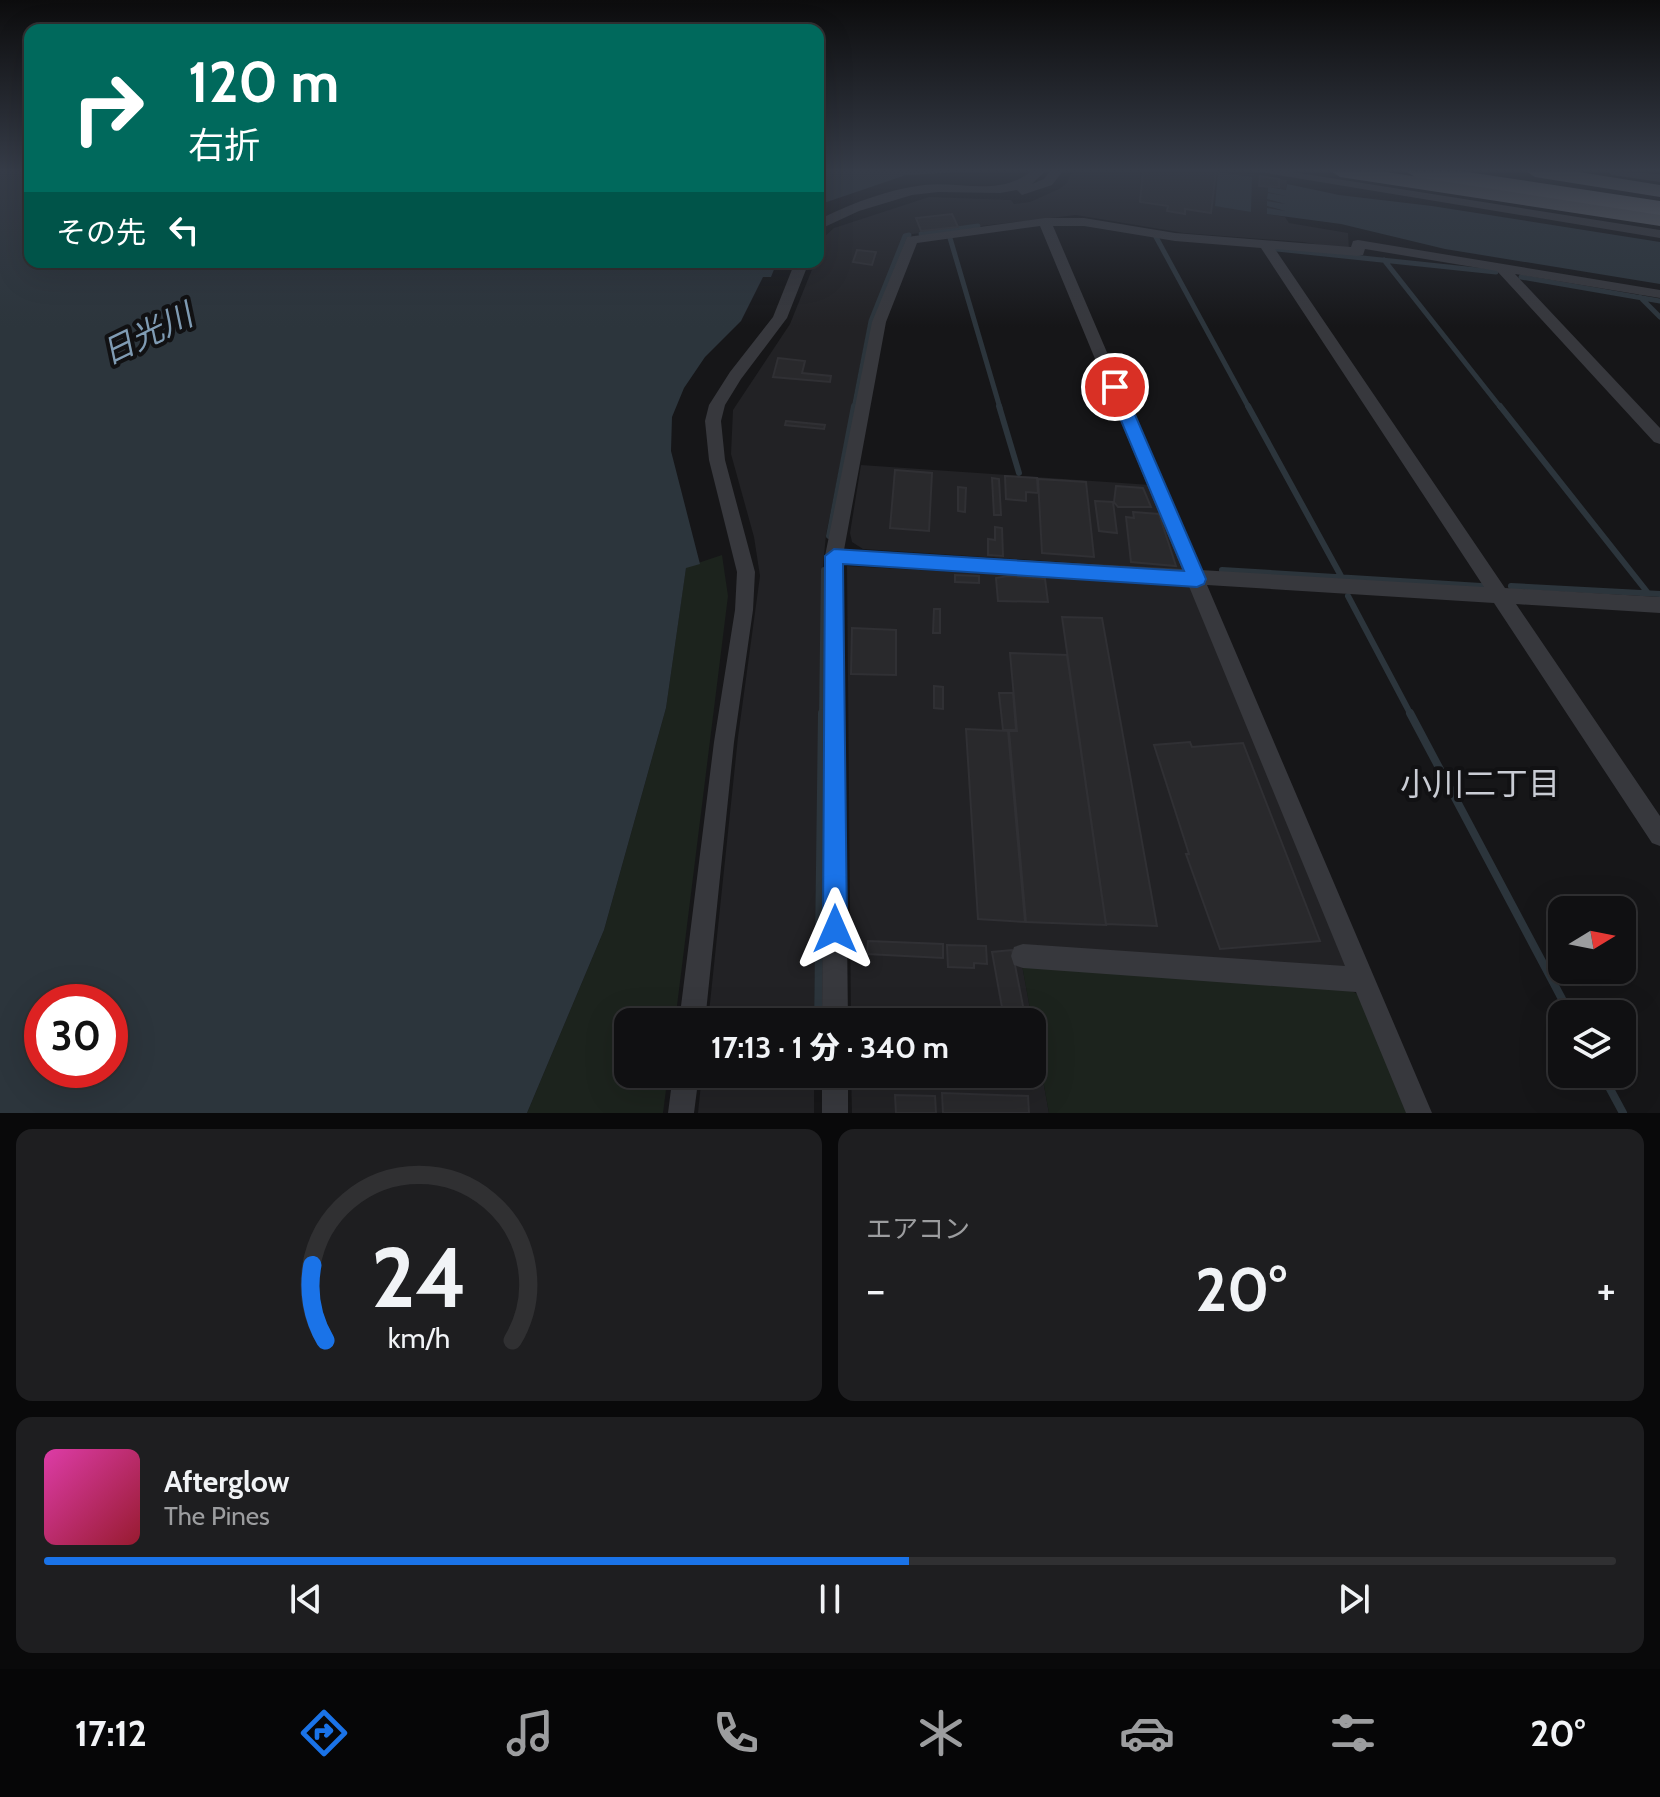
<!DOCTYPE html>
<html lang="ja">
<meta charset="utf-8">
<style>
:root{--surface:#101012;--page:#1e1e20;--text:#f1f3f6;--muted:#9c9d9f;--line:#303032;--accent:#1a73e8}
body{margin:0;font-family:Cabin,"Noto Sans JP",sans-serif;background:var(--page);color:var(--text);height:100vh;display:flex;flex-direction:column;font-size:30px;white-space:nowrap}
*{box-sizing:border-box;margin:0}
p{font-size:26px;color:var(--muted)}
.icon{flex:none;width:44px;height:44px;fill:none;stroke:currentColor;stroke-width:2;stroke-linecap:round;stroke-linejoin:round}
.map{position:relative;height:1113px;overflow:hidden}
.sheet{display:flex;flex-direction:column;gap:16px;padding:16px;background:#09090a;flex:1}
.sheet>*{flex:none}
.banner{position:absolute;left:24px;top:24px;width:800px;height:244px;border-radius:16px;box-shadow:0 8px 32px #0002,0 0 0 2px var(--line);background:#00695c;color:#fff;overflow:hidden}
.needle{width:52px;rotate:80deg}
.tools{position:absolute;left:1548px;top:896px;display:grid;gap:16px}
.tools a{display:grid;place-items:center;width:88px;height:88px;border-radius:16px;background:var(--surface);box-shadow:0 8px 32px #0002,0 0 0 2px var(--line);font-size:40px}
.speed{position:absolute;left:24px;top:984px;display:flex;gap:16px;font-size:40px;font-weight:700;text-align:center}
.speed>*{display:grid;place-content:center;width:104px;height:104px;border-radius:50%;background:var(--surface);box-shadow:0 8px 32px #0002,0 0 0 2px var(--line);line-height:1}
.speed .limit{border:12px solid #d22;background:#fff;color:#111}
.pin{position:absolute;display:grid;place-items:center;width:68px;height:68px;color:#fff;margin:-34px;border:4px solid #fff;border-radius:50%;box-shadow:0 2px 8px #0007}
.me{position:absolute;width:88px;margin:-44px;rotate:0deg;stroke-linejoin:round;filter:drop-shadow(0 0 6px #0008)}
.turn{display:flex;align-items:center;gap:28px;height:168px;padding:0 32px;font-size:36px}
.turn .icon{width:104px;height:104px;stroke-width:2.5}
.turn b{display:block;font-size:56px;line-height:68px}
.then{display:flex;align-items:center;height:76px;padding:0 32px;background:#0003;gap:16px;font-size:30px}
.big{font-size:60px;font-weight:800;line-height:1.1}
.sheet .widget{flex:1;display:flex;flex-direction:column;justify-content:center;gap:12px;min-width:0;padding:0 28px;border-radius:16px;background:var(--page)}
.sheet .dial{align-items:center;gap:0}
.dial svg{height:208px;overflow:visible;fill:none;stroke:var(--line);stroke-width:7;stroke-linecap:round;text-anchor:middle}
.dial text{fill:var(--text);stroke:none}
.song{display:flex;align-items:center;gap:24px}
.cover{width:96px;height:96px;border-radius:12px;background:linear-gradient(135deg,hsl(320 70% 55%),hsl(350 70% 35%))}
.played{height:8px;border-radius:4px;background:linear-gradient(90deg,var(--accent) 55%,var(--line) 55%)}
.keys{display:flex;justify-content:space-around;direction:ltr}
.heat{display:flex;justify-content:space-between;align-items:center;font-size:44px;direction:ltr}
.sheet .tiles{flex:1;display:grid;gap:16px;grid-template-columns:1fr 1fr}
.widget:last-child{grid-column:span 2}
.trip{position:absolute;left:614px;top:1008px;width:432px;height:80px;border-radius:16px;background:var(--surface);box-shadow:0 8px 32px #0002,0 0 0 2px var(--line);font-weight:800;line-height:80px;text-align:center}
.dock{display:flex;height:128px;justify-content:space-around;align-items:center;background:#060607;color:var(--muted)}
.dock .icon{width:56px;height:56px}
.dock .selected{color:var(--accent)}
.dock b{font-size:36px;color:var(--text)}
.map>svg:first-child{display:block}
</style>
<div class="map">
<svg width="1660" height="1113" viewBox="0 0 1660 1113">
<rect width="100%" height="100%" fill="#161618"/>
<path fill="#222225" d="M1072,171H1234L1287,180L1286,190L1269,188L1268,191L1286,195L1268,199L1285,204L1267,206L1285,211L1267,214L1285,217L1289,223L1348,233L1349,250L1303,242L1184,233L1076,215L904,235L869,321L826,535L822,576L814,1022H708L738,737L760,576L754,537L731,454L733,410L790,324L815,262H818L824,237L834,228L929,197L1011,200L1014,204L1030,202L1059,189L1067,183Z
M861,465L1151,485L1184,570L863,549L852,542L850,533Z
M847,566L1193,585L1350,967L1019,948L1049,1113H852L851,1074H1032V1022H851Z
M702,1074H814V1113H698Z"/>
<path fill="#1c231d" d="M722,555L728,596L675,1022H628V1074H668L663,1113H527L604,930L666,708L686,567Z
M1022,965L1350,990L1361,996L1409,1113H1049Z"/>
<path fill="#2c353c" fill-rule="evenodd" d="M0,171H30V262H777L771,277H763L741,321L705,357L684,388L672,417L671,451L700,564L686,568L666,708L604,930L527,1113H0ZM110,1002V1070H42V1002Z
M818,171H984L906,175L818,205Z
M1218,172L1252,177L1251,212L1215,206Z
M1287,184L1339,195L1432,206L1660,242V284L1445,249L1341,224L1267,214V208L1285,211L1267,206V201L1285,204L1267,199L1268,193L1286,196L1268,192V187L1286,190Z"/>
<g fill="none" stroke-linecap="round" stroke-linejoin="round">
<path stroke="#2c353c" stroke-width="5" d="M921,234L978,226
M1156,237L1249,408
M950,238L1000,408
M1277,249L1496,272
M1384,260L1501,408
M1521,277L1660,301
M1640,297L1660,317
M854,408L871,321L905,236L909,235"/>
<path stroke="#2c353c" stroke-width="6" d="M999,406L1019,473
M1248,406L1341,576
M1500,406L1648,593
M829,536L854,406
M1222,570L1481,586
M1511,586L1660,594
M1348,596L1411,715
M822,715L824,570"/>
<path stroke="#2c353c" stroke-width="8" d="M1410,713L1570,1014
M818,1022L822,713
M1602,1074L1623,1113"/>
</g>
<path fill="#29292c" stroke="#303034" stroke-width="2" d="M1143,171H1216L1211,213L1185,209V214L1167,211L1168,206L1140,202Z
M1260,176L1279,179V187L1259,186Z
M952,214L958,227L921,231L916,218Z
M857,250L876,252L872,265L853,262Z
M778,358L805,361L802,373L831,376L830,382L773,377Z
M786,421L825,425L824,429L785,425Z
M895,470L932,473L929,531L890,528Z
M1005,476L1037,478L1038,493L1026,492V501L1006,499Z
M992,478L999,479L1001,515H994Z
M1038,479L1086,482L1094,557L1042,553Z
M1116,486L1143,488L1151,507H1118L1114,502Z
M958,487L966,488L965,512L958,511Z
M1095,501L1113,502L1117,533L1099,531Z
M1133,512L1159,514L1176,566L1131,562L1126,517L1134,518Z
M995,527L1002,528L1003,556L988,555V539L995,540Z
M955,575L979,576V583L955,582Z
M1008,576L1045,579L1048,602L998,601L996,578Z
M934,609H940V633H933Z
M1062,617L1102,618L1157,926L1106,924Z
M852,628L896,630V675L851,674Z
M1010,653L1067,655L1106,925L1026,922L1009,731H1017Z
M934,686L943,687V709L934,708Z
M999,693H1013L1016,730H1003Z
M966,729L1008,731L1025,922L978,919Z
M1190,742L1192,747L1243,743L1320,941L1220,949L1186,854H1189L1154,745Z
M868,941L943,944V958L867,954Z
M947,945L986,946L987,964L974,963V968L948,967Z
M1012,950L1024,1011L1003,1013L992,952Z
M942,1093L1028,1096L1029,1113H943Z
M895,1095L935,1096L936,1113H896Z"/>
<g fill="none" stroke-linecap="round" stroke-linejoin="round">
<path fill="#37383d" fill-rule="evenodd" d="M1031,171H1045L1032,184L1044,179L1050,171H1063L1052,185L1022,195L1017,190L1000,193L938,192L912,195L859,211L818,230V221L824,217C855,202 890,189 924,185C960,181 1001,197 1031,171Z
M1254,171H1286L1660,230V238Z
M1606,171L1660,174V182L1612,175Z
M1045,218H1084L1175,233L1351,247L1353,241L1358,240L1660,290V298L1515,274L1660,428V444L1654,442L1497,271L1365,249L1363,255L1358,256L1275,249L1505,588L1660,597V613L1516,604L1660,816V846L1652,843L1494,603L1207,585L1432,1113H1406L1356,992L1023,968L1014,965L1011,956L1014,947L1023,944L1345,966L1188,584L843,564L848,1022H822L825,556L872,322L907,237ZM1040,226L1182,569L844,550L886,322L917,243ZM1053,226H1084L1175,241L1261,248L1484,587L1200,570Z
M795,262H809L787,318L741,379L725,405L721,421L725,460L755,572L753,610L734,742L705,1022H679L714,742L735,610L737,572L709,460L705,421L709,405L730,372L773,317Z
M673,1074H699L694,1113H668Z
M822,1074H848V1113H822Z"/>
<path fill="#5b5e65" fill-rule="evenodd" d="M1331,171H1380L1660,214V226L1340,177Z
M1526,171H1573L1660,185V197L1535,177Z"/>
<path fill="#63666e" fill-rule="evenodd" d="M1405,171H1461L1660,201V215L1415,177Z"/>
</g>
<linearGradient id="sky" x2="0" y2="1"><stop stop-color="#0c0c0d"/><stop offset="0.52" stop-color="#363c48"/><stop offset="1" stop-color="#363c48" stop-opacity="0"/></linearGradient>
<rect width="1660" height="327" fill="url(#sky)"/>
<path fill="#1a73e8" stroke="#114b97" stroke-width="2" d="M1115,382L1123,387L1206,579L1204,584L1197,587L843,564L847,929L843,937L835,941L826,937L823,929L825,556L834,549L1184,571L1107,387Z"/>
<g text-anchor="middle" stroke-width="8" stroke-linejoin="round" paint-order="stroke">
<g font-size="32" font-style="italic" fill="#7f9bb3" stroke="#111113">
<text transform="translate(147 334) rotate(-26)" y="11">日光川</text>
</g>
<g font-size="32" fill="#c9ccd4" stroke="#111113">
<text x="1480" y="795">小川二丁目</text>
</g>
</g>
</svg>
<div class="tools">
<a><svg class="needle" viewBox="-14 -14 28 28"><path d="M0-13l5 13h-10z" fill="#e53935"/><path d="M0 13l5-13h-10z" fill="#9c9d9f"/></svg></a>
<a><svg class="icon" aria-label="layers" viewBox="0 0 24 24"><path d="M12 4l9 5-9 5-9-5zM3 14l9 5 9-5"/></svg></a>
</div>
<div class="speed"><div class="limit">30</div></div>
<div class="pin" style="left:1115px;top:387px;background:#d93025"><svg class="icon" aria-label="arrive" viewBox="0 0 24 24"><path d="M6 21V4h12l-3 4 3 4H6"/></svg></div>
<svg class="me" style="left:835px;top:929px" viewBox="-20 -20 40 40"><path d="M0-17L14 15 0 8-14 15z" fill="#1a73e8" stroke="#fff" stroke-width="4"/></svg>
<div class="trip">17:13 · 1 分 · 340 m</div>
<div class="banner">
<div class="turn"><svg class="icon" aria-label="right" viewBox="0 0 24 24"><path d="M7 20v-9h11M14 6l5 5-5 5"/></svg><div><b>120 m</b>右折</div></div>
<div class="then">その先<svg class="icon" aria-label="left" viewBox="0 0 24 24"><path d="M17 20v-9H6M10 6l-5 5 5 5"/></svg></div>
</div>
</div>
<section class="sheet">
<div class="tiles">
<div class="widget dial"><svg viewBox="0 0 100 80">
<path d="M14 69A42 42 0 1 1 86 69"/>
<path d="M14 69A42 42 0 0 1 9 40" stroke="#1a73e8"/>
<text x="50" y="56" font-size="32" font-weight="700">24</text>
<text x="50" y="72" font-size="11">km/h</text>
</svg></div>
<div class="widget"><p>エアコン</p>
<div class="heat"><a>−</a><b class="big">20°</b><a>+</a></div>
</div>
<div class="widget">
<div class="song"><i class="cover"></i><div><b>Afterglow</b><p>The Pines</p></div></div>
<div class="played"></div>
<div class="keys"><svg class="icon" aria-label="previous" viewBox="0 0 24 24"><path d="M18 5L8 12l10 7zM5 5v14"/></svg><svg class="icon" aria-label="pause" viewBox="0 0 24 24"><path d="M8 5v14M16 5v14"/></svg><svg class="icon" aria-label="next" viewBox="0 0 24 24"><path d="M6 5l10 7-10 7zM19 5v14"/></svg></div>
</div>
</div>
</section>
<nav class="dock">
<b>17:12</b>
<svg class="icon selected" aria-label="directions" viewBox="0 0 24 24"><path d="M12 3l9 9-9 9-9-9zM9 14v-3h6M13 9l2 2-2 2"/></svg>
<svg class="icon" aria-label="music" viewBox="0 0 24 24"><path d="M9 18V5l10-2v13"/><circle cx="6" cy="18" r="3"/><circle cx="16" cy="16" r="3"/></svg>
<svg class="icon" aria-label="phone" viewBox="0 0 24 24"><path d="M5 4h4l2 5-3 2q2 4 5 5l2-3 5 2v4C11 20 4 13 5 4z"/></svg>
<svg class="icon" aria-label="climate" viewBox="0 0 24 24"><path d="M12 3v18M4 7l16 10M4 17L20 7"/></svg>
<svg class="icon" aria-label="car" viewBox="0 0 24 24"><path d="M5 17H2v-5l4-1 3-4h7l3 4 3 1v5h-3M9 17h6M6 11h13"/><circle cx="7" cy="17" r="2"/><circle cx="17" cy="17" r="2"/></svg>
<svg class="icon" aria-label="filters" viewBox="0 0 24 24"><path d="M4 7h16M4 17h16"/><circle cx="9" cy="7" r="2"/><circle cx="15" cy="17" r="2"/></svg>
<b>20°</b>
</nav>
